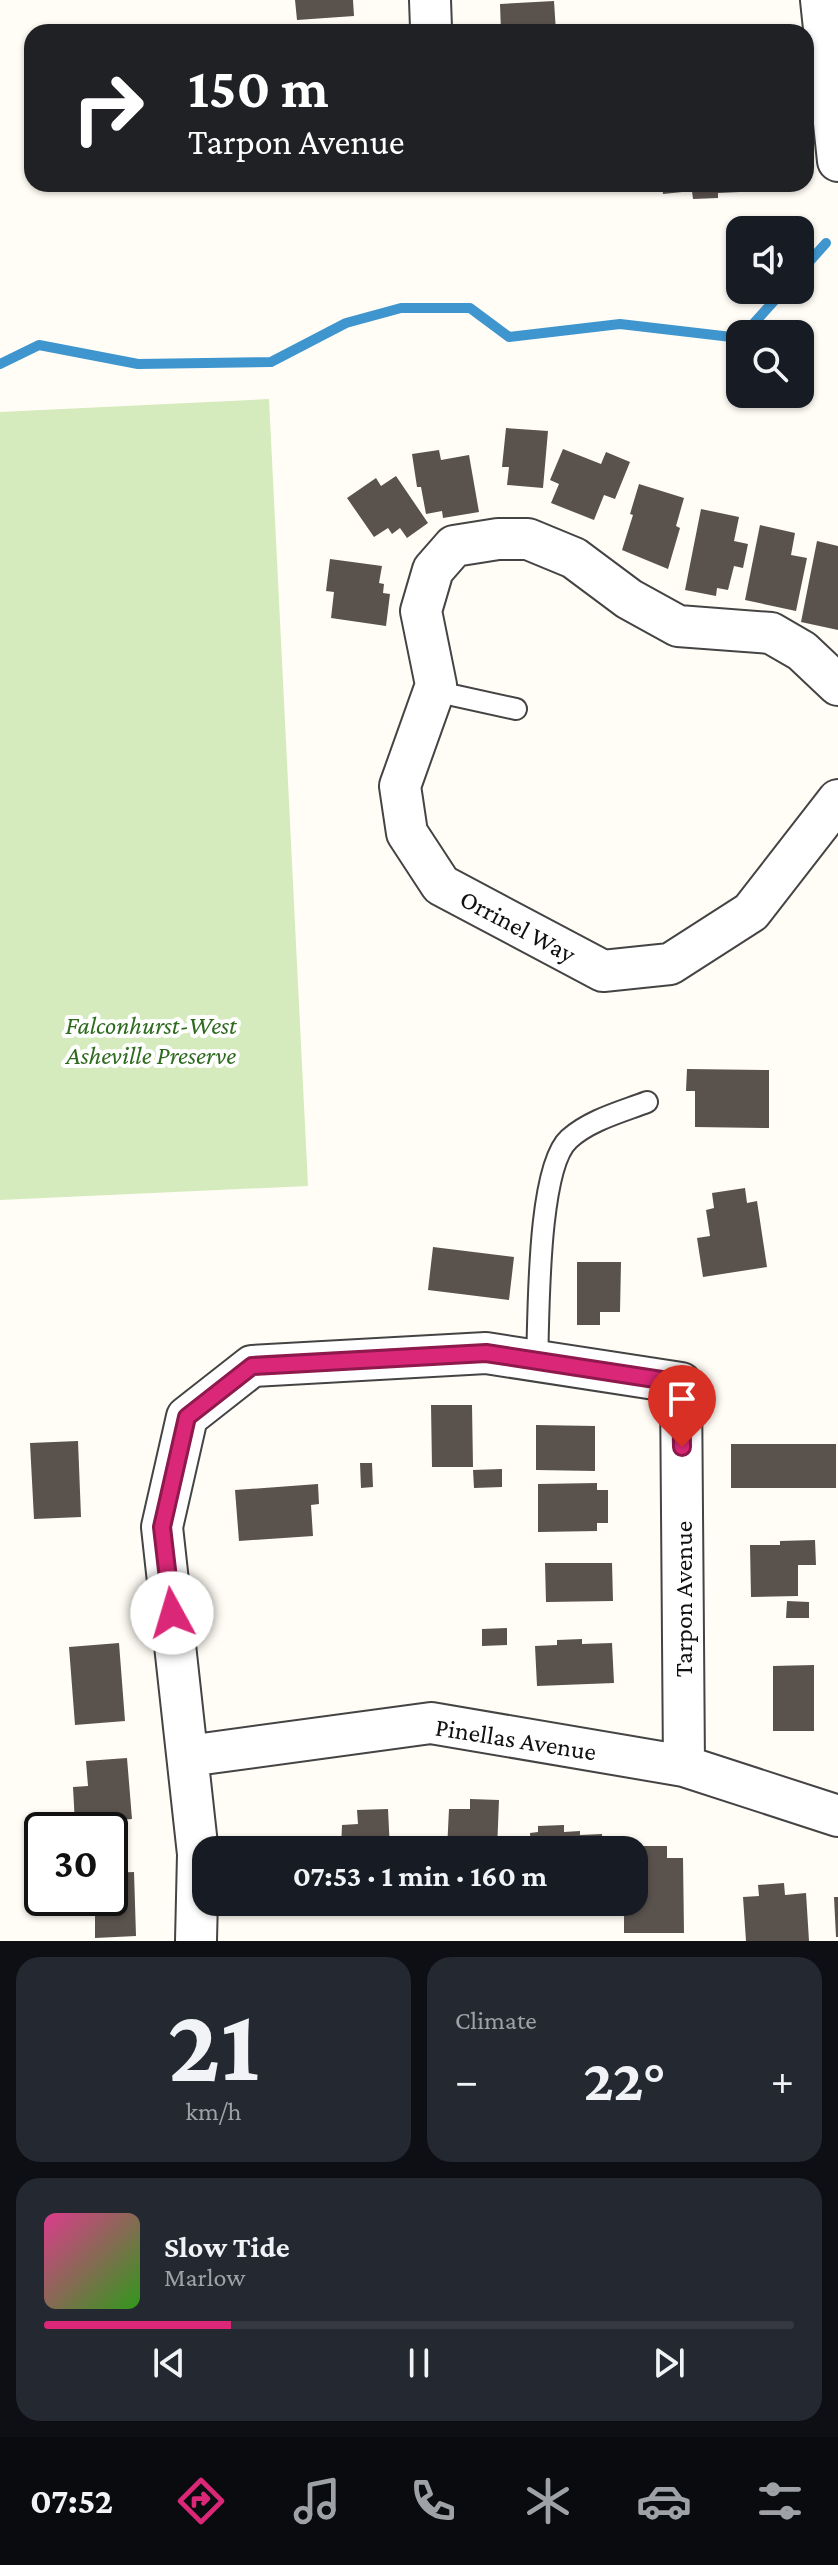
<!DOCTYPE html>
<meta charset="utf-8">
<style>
:root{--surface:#171b24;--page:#242831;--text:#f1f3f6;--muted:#9ea1a6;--line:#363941;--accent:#db2777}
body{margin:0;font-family:"Crimson Pro",serif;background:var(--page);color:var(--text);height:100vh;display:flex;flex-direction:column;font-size:30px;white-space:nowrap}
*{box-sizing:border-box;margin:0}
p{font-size:26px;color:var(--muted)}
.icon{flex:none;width:44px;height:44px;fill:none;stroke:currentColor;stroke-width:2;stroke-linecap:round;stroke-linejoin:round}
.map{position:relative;height:1941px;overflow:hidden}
.panel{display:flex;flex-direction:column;gap:16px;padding:16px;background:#0d0f14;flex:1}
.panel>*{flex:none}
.banner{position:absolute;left:24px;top:24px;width:790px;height:168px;border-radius:24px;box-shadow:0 2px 6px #0004;background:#202124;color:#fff;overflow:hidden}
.fabs{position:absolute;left:726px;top:216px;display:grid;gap:16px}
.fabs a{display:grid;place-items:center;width:88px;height:88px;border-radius:16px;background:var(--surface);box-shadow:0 2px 6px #0004;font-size:40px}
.speed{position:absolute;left:24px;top:1812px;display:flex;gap:16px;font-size:40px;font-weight:700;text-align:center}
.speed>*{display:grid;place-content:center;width:104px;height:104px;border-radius:50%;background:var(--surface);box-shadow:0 2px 6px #0004;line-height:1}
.speed .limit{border:4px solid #111;border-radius:12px;background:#fff;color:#111}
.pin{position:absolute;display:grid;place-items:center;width:68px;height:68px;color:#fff;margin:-82px -34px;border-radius:50% 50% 50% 0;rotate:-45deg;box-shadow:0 0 8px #0007}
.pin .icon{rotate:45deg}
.me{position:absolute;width:88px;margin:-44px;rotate:354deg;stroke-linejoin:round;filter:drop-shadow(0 0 6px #0008)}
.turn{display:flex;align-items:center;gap:28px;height:168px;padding:0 32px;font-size:36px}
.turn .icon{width:104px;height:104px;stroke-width:2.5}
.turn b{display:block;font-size:56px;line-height:68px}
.big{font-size:60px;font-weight:700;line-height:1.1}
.panel .tile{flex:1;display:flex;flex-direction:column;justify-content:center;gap:12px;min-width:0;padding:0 28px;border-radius:24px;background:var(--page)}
.panel .dial{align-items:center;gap:0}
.dial b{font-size:104px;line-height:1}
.song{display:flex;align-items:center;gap:24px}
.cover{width:96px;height:96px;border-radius:12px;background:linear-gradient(135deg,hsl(330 70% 55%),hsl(110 70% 35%))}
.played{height:8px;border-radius:4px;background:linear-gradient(90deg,var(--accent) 25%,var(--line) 25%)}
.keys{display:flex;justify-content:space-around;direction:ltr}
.heat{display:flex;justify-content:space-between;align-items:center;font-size:44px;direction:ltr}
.panel .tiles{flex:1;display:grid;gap:16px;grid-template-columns:1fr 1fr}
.tile:last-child{grid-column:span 2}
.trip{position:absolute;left:192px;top:1836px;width:456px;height:80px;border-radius:24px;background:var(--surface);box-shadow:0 2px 6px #0004;font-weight:700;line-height:80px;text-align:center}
.tabs{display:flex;height:128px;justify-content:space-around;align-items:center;background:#090b0e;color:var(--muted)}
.tabs .icon{width:56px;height:56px}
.tabs .active{color:var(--accent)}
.tabs b{font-size:36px;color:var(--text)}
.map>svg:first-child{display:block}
</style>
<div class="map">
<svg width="838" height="1941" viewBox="0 0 838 1941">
<rect width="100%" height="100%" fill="#fffdf5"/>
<path fill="#d5ebbd" d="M269,399L308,1186L0,1200V412Z"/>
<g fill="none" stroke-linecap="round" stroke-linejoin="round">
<path stroke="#3f96cf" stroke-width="10" d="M800,272L826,243
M744,334L784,290
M0,364L39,345L138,364L271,362L346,323L401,308H470L509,337L620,324L740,338"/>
</g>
<path fill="#5a524d" d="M295,0H353L354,16L297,20Z
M554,1L556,32H501L500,4Z
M662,184H740V192L718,193V198L693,199L692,191L663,194Z
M506,428L548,431L543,488L507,485L509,467H502Z
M563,449L601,464L606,452L630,462L615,499L604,495L594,520L551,503L559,484L550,480Z
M439,450L441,460L469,455L479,512L443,518L442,511L426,514L421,487H417L412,454Z
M396,476L428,523L407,538L400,528L392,534L388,528L374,537L347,498L376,478L381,486Z
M639,484L684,498L676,526L680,528L668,569L622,550L633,515L630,514Z
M701,509L739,517L734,541L748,544L743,568L734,566L728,590L717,588L716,596L685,590Z
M760,525L795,533L791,555L807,558L796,611L745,600Z
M817,541L838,546V630L801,622Z
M330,559L382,566L379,583L384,584L383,593L390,594L386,626L331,618L334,592L326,591Z
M687,1069L769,1070V1128L695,1127V1091H686Z
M745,1188L747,1203L757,1201L767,1267L703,1277L697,1238L710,1236L706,1210L714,1208L712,1193Z
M433,1247L514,1257L509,1300L428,1290Z
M577,1262H621L620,1312H600V1325H577Z
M431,1405H472L473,1467H432Z
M536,1425L595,1426V1471L536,1470Z
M78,1441L81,1517L34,1519L30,1443Z
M731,1444H836V1488H731Z
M360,1463H372L373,1487L361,1488Z
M502,1469V1487L474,1488L473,1470Z
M597,1483V1490H608V1523H597V1531L538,1532V1484Z
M318,1484L319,1504L311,1505L313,1536L239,1541L235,1490Z
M815,1540L816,1565H798V1596L751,1597L750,1545H780V1541Z
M545,1563H612L613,1601L546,1602Z
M787,1601L809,1602V1618H786Z
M507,1628V1645L482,1646V1629Z
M582,1639V1644L612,1643L614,1683L537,1686L535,1646L557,1645V1640Z
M119,1643L125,1721L75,1725L69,1647Z
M814,1665V1731H773V1666Z
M127,1758L132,1819L75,1824L73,1787L88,1786L86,1761Z
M470,1799L499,1800L497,1850H447L449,1809H470Z
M388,1809L390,1850H341L342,1825L358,1824L357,1810Z
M564,1825V1832L580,1831V1835L602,1834L603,1850H531L530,1833L538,1832V1826Z
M293,1844V1850H267V1845Z
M639,1846H667V1858H683L684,1933H624V1902H634V1859L639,1858Z
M134,1872L136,1936L95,1938V1914L88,1915L87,1899L110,1898V1873Z
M784,1883L785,1895L806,1893L809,1941H746L743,1897L759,1896L758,1885Z
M834,1897H838V1937H836Z"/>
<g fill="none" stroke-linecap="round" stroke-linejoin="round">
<defs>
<path id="service" d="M434,691L516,709
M537,1362C539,1315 537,1168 569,1139C590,1120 621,1112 647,1102"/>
<path id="minor" d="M430,0L431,28
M821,0L838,161
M838,685L802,651L771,633L678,626L629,599L574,558L528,539H498L454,546L433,570L421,611L436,685L400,786L407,833L441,885L603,971L670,964L751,912L838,800
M188,1756L431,1723L684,1766L838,1816
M196,1941L198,1854L162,1527L187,1417L252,1366L486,1353L681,1383L684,1766"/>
</defs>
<use href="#service" stroke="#444" stroke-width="24"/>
<use href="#minor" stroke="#444" stroke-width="44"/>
<use href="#service" stroke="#fff" stroke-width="20"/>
<use href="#minor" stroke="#fff" stroke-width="40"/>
</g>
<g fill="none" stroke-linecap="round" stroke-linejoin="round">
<defs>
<path id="route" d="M172,1613L162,1527L187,1417L252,1366L486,1353L681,1383L682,1447"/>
</defs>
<use href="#route" stroke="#8e194d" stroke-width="20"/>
<use href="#route" stroke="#db2777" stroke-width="14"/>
</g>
<g text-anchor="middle" stroke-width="8" stroke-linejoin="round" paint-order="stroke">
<g font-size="26" fill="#111" stroke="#fff">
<text transform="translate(518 926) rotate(28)" y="9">Orrinel Way</text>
<text transform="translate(683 1599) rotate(-90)" y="9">Tarpon Avenue</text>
<text transform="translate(516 1739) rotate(9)" y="9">Pinellas Avenue</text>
</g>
<g font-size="26" font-style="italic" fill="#2f6b1f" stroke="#fff">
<text x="151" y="1034">Falconhurst-West<tspan x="151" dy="30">Asheville Preserve</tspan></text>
</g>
</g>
</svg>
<div class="fabs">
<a><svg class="icon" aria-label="sound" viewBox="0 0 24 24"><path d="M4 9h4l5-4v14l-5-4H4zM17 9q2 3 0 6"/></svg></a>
<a><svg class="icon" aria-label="search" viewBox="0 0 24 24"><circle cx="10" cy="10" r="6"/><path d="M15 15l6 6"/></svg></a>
</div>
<div class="speed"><div class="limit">30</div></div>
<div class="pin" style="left:682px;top:1447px;background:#d93025"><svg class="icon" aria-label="arrive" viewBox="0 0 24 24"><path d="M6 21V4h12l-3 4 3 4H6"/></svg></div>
<svg class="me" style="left:172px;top:1613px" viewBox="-20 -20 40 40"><circle r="19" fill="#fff"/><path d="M0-13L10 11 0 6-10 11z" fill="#db2777"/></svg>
<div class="trip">07:53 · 1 min · 160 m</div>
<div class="banner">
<div class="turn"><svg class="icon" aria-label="right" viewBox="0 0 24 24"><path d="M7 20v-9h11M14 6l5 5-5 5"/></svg><div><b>150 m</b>Tarpon Avenue</div></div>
</div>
</div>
<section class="panel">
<div class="tiles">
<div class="tile dial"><b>21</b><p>km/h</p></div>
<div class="tile"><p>Climate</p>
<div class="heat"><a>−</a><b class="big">22°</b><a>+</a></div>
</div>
<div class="tile">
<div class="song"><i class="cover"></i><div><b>Slow Tide</b><p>Marlow</p></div></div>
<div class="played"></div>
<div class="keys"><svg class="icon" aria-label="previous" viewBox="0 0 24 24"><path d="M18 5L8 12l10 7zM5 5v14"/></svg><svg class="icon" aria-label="pause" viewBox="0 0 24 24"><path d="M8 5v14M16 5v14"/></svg><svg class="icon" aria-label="next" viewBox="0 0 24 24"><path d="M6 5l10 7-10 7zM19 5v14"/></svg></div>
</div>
</div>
</section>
<nav class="tabs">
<b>07:52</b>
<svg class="icon active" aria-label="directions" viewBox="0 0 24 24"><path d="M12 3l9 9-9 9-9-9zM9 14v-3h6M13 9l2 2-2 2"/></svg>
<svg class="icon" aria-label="music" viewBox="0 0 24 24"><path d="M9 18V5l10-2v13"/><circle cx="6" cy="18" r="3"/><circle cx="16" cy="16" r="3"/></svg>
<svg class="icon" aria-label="phone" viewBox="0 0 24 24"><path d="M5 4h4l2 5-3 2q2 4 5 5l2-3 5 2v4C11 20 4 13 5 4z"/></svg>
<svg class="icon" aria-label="climate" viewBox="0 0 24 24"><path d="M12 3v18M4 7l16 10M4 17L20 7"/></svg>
<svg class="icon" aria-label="car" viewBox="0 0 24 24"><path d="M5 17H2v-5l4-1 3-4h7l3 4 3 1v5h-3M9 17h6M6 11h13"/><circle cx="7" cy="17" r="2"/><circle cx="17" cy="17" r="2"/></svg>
<svg class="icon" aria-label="filters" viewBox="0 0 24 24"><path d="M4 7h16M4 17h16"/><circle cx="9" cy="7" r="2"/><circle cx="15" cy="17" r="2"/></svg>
</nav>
